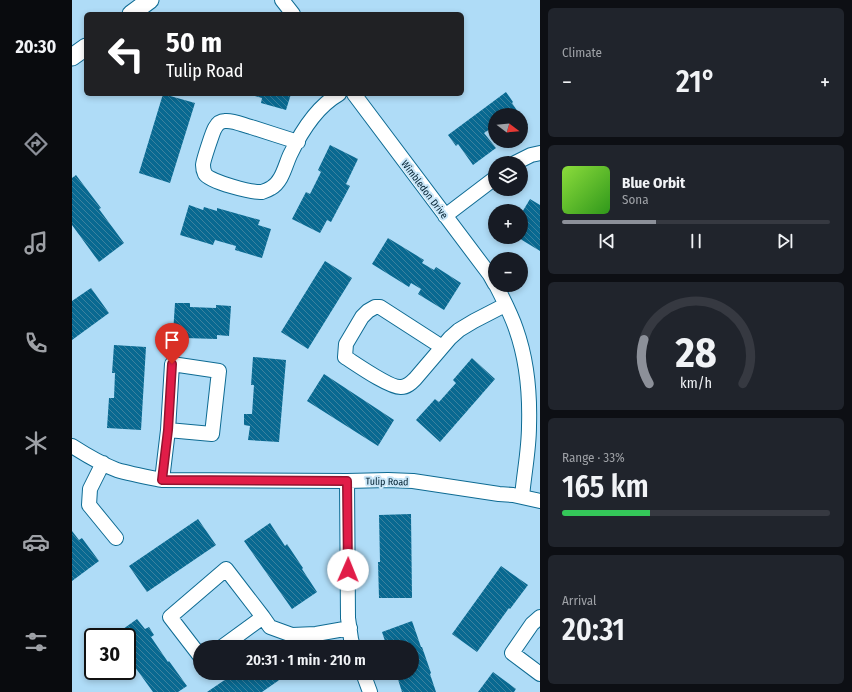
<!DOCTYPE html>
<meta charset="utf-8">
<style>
:root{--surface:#171b24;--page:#20242c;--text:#f1f3f6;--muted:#9ea1a6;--line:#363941;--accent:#8c9099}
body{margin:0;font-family:"Fira Sans Condensed",sans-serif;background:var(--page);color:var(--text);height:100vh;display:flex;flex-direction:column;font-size:15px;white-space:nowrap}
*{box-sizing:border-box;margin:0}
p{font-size:13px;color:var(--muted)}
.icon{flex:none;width:22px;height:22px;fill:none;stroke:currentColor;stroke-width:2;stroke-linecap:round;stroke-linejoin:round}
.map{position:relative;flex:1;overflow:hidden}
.details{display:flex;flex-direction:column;gap:8px;padding:8px;background:#0d0f14;width:312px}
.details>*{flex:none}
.top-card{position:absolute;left:12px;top:12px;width:380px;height:84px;border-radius:6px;box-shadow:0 2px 6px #0003;background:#202124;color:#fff;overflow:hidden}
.needle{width:26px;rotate:106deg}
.fabs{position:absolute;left:416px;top:108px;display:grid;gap:8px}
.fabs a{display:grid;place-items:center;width:40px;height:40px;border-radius:50%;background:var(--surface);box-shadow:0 2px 6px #0003;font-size:20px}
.speed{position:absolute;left:12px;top:628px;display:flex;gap:8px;font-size:20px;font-weight:700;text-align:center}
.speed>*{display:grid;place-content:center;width:52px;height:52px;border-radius:50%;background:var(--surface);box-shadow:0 2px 6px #0003;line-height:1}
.speed .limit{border:2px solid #111;border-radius:6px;background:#fff;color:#111}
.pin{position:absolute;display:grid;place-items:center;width:34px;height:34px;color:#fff;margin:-41px -17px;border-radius:50% 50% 50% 0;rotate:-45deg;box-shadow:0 0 4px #0007}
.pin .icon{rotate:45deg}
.me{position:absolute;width:44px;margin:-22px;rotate:1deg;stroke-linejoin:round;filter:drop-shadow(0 0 3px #0008)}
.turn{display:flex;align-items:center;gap:14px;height:84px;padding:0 16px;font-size:18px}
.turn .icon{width:52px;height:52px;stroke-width:2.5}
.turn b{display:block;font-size:28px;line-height:34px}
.big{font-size:30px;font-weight:600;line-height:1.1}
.details .card{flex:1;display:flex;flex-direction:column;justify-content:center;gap:6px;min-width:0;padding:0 14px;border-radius:6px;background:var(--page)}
.details .dial{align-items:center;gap:0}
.dial svg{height:104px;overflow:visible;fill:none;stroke:var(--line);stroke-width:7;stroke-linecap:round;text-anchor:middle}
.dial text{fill:var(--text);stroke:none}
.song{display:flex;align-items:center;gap:12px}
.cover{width:48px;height:48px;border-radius:6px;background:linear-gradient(135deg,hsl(90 70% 55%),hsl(110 70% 35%))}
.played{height:4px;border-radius:2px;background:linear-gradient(90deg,var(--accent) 35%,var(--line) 35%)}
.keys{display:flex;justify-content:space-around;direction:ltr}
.heat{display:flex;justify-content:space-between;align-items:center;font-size:22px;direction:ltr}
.charge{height:6px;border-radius:3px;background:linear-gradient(90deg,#34c759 33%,var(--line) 0)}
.trip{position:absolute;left:121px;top:640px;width:226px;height:40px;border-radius:20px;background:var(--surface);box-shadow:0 2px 6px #0003;font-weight:600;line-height:40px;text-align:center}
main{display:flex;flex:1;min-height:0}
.dock{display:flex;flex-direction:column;width:72px;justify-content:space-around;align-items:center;background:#090b0e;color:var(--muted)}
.dock .icon{width:28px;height:28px}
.dock .selected{color:var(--accent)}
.dock b{font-size:18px;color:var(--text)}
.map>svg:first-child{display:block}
</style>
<main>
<nav class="dock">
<b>20:30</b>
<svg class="icon selected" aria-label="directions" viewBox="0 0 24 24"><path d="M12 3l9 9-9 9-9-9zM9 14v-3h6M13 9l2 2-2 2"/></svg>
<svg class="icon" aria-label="music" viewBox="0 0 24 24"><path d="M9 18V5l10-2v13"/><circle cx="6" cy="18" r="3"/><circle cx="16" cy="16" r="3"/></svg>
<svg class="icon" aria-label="phone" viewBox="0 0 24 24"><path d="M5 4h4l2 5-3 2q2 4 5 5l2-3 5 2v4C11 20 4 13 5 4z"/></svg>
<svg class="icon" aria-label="climate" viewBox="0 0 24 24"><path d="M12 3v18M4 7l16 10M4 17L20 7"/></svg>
<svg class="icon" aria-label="car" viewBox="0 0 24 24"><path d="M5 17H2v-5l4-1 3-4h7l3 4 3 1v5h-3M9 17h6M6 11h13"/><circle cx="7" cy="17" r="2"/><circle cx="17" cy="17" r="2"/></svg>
<svg class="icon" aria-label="filters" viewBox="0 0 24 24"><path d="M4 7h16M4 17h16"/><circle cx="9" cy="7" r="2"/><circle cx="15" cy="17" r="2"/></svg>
</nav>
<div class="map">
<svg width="468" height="692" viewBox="0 0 468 692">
<defs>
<pattern id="building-back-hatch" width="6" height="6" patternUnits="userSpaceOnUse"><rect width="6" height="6" fill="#096991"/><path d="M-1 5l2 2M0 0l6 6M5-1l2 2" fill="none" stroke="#3c829f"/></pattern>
</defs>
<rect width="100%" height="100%" fill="#afdcf7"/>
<path fill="url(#building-back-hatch)" d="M434,92L441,102L440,103L448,115H423V130L421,127L412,133L424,148L401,165L386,144L384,146L376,135Z
M91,94L123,103L98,183L67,173Z
M176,94H219L214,110L189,103L190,98Z
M449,116L456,125L449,130Z
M258,145L286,159L274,184L278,186L259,222L255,220L248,233L220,219L234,192L238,194L249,172L246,170Z
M4,175L29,208L27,209L52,243L27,262L0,225V178Z
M458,199L468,205V251L445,237H449V214Z
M117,205L131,210L132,207L145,211V208L188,220L186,225L199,229L190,258L163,250L164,246L143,240L141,245L108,235Z
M316,238L352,260L350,263L362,270L364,267L389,283L372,310L346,294L349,289L339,283L337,287L300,264Z
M253,261L280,278L236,349L209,332Z
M19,288L37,313L0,340V301Z
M103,303H118V307L144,308V305L159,306L157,336L145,335V339L112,338L113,334L101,333Z
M42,345L74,347L69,430L35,428L37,398H42L43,373H40Z
M181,357L214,360L207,442L176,440L178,426L172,425V414H180L182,385H179Z
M400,358L423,379L368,442L344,420L363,399L367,402L384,383L381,380Z
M252,374L322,420L306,446L235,401Z
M339,514L340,598H307L306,562H308L307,515Z
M126,519L144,545L75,592L57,566Z
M198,523L213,546L215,544L231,568L230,569L245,592L220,609L172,541Z
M0,531L7,540L10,538L27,561L0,581Z
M429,566L456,585L438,609L437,608L405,652L380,634Z
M65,619L73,629L77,627L82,635L79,637L96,662L97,661L115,686L106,692H81L55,656V637H40Z
M340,621L349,647H350L359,673L358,674L364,692H330L324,673H340V647H315L310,632Z
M421,672L444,689L442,692H406Z
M163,673H211L213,676L190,692H135Z"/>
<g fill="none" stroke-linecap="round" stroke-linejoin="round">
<defs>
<path id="minor" d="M210,0L221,14
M282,94L418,275L423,284
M226,142C210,137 195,132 179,127C171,125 161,120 153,121C148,121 145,124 143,128C141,131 131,161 131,165C131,167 132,172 133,174C138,182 181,193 190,192C193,191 196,190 199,188C210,182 213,166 218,155C229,132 244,107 267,94
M443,163L459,155L468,153
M373,216L423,178
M424,285C431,299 439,314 444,329C455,360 458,394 457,426C457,450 452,473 450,497
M370,347L308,307H303L296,311L290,317L274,344L273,357C284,364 318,388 329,387C335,387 339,383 343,379L378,338L387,330L402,321L433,305
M0,446C14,455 29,464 45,470C59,474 75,477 90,480L275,481L316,480L341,481L427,494L441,495L468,501
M31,463L18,489L17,505L44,538
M90,480L96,430L100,364L147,371L140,434L96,430
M275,481L276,618L279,639L281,647
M191,617L198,627L220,635L244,634L278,628
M468,617L460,624L440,653L468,674
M128,656L98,617L154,569L191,617L150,647
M291,673L298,692"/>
<path id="major" d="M59,14L78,0
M0,57L14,47"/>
</defs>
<use href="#minor" stroke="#0e6b93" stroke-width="16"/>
<use href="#major" stroke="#0e6b93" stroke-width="19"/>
<use href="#minor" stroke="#fff" stroke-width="14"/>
<use href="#major" stroke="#fff" stroke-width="17"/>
</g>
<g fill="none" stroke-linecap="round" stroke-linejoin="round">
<defs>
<path id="route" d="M100,364L96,430L90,480L275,481L276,570"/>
</defs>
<use href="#route" stroke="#92132f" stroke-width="10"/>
<use href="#route" stroke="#e11d48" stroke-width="7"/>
</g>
<g text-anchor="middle" stroke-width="4" stroke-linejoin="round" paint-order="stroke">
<g font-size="10" fill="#001f2f" stroke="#c9e7f9">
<text transform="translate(353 189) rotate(53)" y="4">Wimbledon Drive</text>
<text transform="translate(315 481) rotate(1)" y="4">Tulip Road</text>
</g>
</g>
</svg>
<div class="fabs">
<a><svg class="needle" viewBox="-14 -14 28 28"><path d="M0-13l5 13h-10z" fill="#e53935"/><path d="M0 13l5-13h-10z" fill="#9ea1a6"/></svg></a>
<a><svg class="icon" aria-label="layers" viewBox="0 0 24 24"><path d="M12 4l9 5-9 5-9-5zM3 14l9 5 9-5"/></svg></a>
<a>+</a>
<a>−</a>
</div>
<div class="speed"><div class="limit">30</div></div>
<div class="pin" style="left:100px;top:364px;background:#d93025"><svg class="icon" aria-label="arrive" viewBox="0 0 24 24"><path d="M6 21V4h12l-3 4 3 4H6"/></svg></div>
<svg class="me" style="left:276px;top:570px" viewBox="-20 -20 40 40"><circle r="19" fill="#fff"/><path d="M0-13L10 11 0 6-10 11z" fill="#e11d48"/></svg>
<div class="trip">20:31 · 1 min · 210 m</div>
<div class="top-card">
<div class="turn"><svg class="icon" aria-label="left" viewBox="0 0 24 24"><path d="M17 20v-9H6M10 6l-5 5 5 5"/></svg><div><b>50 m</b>Tulip Road</div></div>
</div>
</div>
<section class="details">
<div class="card"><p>Climate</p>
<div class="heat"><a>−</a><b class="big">21°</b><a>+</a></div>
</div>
<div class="card">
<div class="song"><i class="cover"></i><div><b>Blue Orbit</b><p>Sona</p></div></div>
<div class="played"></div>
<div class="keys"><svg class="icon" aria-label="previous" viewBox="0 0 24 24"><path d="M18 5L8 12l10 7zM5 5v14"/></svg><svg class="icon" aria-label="pause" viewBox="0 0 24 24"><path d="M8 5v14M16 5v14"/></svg><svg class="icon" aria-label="next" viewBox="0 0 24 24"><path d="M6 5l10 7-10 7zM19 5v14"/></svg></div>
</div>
<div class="card dial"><svg viewBox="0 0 100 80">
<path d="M14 69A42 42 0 1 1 86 69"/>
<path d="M14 69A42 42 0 0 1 10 35" stroke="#8c9099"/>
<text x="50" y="56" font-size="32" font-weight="700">28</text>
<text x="50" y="72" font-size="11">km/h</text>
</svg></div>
<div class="card"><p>Range · 33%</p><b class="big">165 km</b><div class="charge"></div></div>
<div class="card"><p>Arrival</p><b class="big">20:31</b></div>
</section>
</main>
